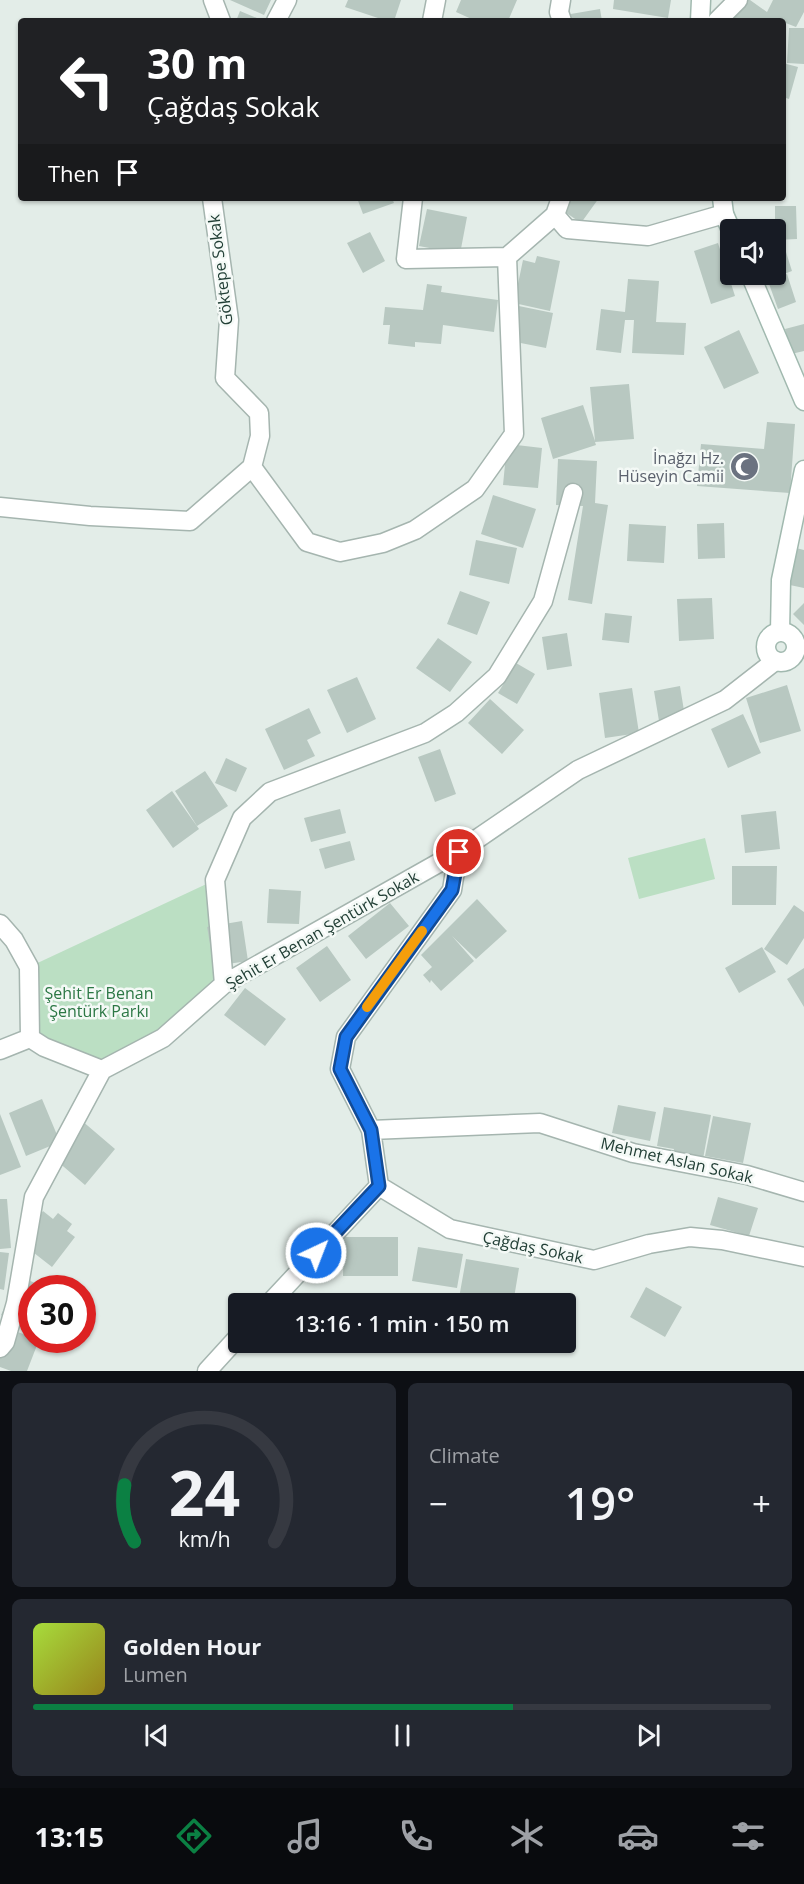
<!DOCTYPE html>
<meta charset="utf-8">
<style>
:root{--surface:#171b24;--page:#242831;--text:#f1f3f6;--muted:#9ea1a6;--line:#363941;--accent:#0b8043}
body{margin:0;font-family:"Open Sans",sans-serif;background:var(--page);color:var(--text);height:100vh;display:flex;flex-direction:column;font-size:22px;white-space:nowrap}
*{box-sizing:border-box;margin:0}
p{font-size:20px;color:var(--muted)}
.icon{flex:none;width:33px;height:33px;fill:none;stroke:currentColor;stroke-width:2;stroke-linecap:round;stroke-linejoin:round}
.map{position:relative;height:1371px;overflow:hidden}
.details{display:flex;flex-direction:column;gap:12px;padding:12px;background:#0d0f14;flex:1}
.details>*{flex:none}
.top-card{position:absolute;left:18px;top:18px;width:768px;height:183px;border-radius:6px;box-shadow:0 2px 4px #0004;background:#202124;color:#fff;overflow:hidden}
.controls{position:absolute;left:720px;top:219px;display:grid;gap:12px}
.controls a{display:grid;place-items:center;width:66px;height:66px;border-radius:6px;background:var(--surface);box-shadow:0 2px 4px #0004;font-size:30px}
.speed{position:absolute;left:18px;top:1275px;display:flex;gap:12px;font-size:30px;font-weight:700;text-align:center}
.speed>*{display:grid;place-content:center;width:78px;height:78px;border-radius:50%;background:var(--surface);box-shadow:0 2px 4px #0004;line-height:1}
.speed .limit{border:9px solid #d22;background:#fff;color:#111}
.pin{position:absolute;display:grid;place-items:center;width:51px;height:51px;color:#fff;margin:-26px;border:3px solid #fff;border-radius:50%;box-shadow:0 2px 6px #0007}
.me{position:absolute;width:66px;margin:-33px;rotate:43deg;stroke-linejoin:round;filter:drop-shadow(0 0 4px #0008)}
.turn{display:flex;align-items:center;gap:21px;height:126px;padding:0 30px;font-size:27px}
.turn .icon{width:78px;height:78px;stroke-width:2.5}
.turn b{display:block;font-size:42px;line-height:51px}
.then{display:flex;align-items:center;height:57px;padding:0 30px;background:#0003;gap:12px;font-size:22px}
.big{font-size:45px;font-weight:600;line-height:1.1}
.details .card{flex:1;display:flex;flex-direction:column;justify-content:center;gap:9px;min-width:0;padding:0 21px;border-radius:9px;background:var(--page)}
.details .dial{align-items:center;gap:0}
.dial svg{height:156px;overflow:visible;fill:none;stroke:var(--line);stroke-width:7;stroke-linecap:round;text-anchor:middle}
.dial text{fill:var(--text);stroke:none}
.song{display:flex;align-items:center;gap:18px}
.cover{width:72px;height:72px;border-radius:9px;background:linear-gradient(135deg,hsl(80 70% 55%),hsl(50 70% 35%))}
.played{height:6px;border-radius:3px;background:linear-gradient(90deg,var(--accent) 65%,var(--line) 65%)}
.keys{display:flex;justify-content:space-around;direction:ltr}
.heat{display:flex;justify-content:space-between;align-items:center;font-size:33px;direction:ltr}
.details .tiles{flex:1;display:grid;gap:12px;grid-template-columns:1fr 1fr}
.card:last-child{grid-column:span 2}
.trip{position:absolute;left:228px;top:1293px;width:348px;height:60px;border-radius:6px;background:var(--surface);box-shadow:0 2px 4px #0004;font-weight:600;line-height:60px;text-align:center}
.dock{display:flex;height:96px;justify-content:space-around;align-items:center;background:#090b0e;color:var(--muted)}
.dock .icon{width:42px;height:42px}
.dock .selected{color:var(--accent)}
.dock b{font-size:27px;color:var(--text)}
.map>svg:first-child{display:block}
</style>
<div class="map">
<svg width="804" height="1371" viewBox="0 0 804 1371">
<rect width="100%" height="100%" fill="#e3ede8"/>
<path fill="#bbdfc3" d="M705,838L715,879L639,899L628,858Z
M215,880L224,984L102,1070L30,1038L29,967Z"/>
<path fill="#b8c8c1" d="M230,0H271L264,15Z
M348,0H401L394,21H387L345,7Z
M461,0H517L508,21H476L456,12Z
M614,0H671L668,18L613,9Z
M746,0H750L767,12L773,0H804V12L796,27L778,20L730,21Z
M600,9L602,21H559V16Z
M240,11L264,21H236Z
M789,28H804V64L787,63Z
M783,63L798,67L789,99L783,97Z
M357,198H392L394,203L363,214Z
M551,198H599L581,223L549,201Z
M775,206H796L797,239L776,240V230H761V219H775Z
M427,209L467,217L460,254L419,246Z
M370,232L385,261L363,273L347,243Z
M718,243L735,296L711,304L694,251Z
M786,252L792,271L765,281L763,274H776V255Z
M537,256L560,261L550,311L514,303L523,260L535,263Z
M787,274L796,302L778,309L768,281Z
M628,279L659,281L656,322L686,323L684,355L632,353L634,320H625L621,353L596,350L601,309L625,312Z
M427,284L442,286L441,292L498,300L494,332L443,325L441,344L415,342V347L388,344L390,325H383L385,307L423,310Z
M509,304L553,313L546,348L501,339Z
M804,324V351L791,354L785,329Z
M739,330L759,373L724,389L704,347Z
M629,384L634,439L595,442L596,445L553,459L541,418L583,405L595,441L590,387Z
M767,422L795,424L790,493L697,486L701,444L764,449Z
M507,444L542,448L538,488L503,485Z
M558,459L597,461L595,503L608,505L592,604L568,600L583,506L556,505Z
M493,495L536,509L523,548L481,534Z
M724,523L725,558L698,559L697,524Z
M629,524L666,526L664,563L627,561Z
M476,540L517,548L509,584L469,575Z
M780,544L804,550V588L771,581Z
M460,591L490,602L477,635L447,624Z
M712,598L714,639L679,641L677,599Z
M804,603V625L793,614Z
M605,613L632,616L629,643L602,640Z
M567,633L572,666L547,670L542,637Z
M438,638L472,662L450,692L416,668Z
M516,663L535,674L517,704L498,693Z
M357,677L376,719L347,733L327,690Z
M787,685L801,731L760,743L746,698Z
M680,686L685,717L659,721L654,691Z
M632,688L639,733L605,738L599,693Z
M490,699L524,730L502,754L468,723Z
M309,708L321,733L307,740L315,756L284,770L265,729Z
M743,714L761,753L728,768L711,729Z
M440,749L456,794L435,802L418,757Z
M226,758L247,768L236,792L215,783Z
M205,771L228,806L197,826L175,791Z
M172,791L199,829L173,848L146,810Z
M340,809L346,833L311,842L304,818Z
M776,811L780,849L745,853L741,815Z
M350,841L355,860L325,869L319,849Z
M732,866H777L776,905H732Z
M269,889L301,891L299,924L267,923Z
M477,899L507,931L476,959L452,936L474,961L441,991L431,980L430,983L423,975L432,967L421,955Z
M390,903L409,926L366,959L348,936Z
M794,905L804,912V938L787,965L764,949Z
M242,921L248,961L214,966L207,927Z
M327,946L351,980L320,1002L296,968Z
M762,947L776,972L739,993L725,968Z
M804,968V1007L787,979Z
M245,988L286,1019L265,1046L224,1015Z
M42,1099L60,1142L26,1156L9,1113Z
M618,1105L656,1112L650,1141L612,1133Z
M664,1107L711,1115L703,1159L673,1154L674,1149L657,1146Z
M0,1114L21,1167L0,1175Z
M713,1116L751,1123L743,1163L705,1156Z
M81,1120L115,1149L85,1185L50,1155Z
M718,1197L758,1208L749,1236L710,1225Z
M0,1199H7L11,1248L0,1249Z
M43,1211L53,1219L58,1213L72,1224L67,1231L75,1237L52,1267L20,1242Z
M344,1237H398V1276H343Z
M418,1247L463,1254L457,1288L412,1281Z
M0,1252L9,1253L4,1290L0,1289Z
M466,1259L519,1268L513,1304H493L459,1298Z
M28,1280L47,1288H32V1329L1,1315L16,1284Z
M646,1287L682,1307L665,1337L630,1317Z
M0,1326L32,1337V1340H39L27,1371H11L0,1367Z"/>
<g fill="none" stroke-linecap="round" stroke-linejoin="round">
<defs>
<path id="street" d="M213,0L221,21
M561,0L559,12L562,21
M276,21L287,0
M432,21L436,0
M717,21L738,0
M413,198L406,259L507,257
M555,215L567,229L648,236L724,214
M507,257L555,215L561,198
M252,467L307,542L340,552L383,543L415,530L475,489L514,434L507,257
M0,507L90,516L190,521L252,467L260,436L259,413L225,378L229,320L212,198
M0,924L14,940L29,967L30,1038
M224,984L215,880L242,818L270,792L425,733L456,713L497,676L543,601L573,493
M30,1038L44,1047L102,1070
M0,1050L30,1038
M371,1130L540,1123L633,1153L747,1175L804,1192
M379,1186L450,1229L594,1260L649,1244L690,1237L722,1240L804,1257
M269,1304L379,1186L371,1130L340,1069L346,1037L452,890L458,852
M0,1348L5,1342L16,1303L34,1197L102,1070L163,1038L224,984L458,852L578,770L725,700L775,661
M207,1371L238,1337"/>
<path id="secondary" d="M700,21L701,0
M722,198L724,214L731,230
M750,274L804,401
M780,632L781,580L804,470
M766 647a15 15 0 1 1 30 0a15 15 0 1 1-30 0Z"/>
</defs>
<use href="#street" stroke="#a5b5af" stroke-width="21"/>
<use href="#secondary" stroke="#a1b9af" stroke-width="21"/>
<use href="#street" stroke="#fff" stroke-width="18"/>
<use href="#secondary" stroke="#fff" stroke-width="18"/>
</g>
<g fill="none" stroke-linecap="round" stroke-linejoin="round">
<defs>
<path id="route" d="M316,1253L379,1186L371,1130L340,1069L346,1037L452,890L459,852"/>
</defs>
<use href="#route" stroke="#114b97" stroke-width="15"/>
<use href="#route" stroke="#1a73e8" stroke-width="10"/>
<path stroke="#f59e0b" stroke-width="10" d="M367,1007L422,931"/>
</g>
<defs>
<symbol id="mosque-disc" viewBox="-11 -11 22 22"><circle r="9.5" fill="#6b7280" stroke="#f4f9f6"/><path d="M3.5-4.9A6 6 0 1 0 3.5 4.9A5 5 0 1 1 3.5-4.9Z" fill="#fff"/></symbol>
</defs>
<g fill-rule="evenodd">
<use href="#mosque-disc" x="728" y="450" width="33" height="33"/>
</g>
<g text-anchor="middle" stroke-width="5" stroke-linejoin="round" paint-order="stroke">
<g font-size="16" fill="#223f36" stroke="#f4f9f6">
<text transform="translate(220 270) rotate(-97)" y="6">Göktepe Sokak</text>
<text transform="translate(322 930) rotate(-30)" y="6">Şehit Er Benan Şentürk Sokak</text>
<text transform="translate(677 1160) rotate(13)" y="6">Mehmet Aslan Sokak</text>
<text transform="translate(533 1247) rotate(12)" y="6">Çağdaş Sokak</text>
</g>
<g font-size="16" fill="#5b616d" stroke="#f4f9f6" text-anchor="end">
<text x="724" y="464">İnağzı Hz.<tspan x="724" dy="18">Hüseyin Camii</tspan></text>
</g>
<g font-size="16" fill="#2b7744" stroke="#f4f9f6">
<text x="99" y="999">Şehit Er Benan<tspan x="99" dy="18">Şentürk Parkı</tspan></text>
</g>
</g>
</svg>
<div class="controls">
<a><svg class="icon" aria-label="sound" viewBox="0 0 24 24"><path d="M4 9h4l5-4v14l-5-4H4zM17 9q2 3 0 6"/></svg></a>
</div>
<div class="speed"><div class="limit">30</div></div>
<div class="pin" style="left:459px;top:852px;background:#d93025"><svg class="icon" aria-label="arrive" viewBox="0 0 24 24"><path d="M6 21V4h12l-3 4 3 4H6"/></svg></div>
<svg class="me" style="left:316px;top:1253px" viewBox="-20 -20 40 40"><circle r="17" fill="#1a73e8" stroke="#fff" stroke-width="3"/><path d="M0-11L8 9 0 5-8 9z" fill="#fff"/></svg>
<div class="trip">13:16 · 1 min · 150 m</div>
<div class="top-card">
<div class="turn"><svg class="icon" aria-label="left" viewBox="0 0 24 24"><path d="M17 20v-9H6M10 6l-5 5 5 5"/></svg><div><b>30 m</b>Çağdaş Sokak</div></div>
<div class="then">Then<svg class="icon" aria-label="arrive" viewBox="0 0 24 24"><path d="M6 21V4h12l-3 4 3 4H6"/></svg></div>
</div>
</div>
<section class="details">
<div class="tiles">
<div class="card dial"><svg viewBox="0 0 100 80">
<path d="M14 69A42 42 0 1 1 86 69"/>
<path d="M14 69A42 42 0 0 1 9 40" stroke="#0b8043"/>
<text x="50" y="56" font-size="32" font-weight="700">24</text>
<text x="50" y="72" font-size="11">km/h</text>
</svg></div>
<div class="card"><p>Climate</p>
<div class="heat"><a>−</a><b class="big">19°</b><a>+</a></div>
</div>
<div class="card">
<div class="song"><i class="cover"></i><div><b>Golden Hour</b><p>Lumen</p></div></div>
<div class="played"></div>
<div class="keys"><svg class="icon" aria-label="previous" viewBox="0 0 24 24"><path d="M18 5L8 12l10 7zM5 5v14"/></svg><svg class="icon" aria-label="pause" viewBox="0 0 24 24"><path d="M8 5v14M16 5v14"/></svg><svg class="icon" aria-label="next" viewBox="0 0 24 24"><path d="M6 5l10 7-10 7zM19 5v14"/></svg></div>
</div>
</div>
</section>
<nav class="dock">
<b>13:15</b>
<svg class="icon selected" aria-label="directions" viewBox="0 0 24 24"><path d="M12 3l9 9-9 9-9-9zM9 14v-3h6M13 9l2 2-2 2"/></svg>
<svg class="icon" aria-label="music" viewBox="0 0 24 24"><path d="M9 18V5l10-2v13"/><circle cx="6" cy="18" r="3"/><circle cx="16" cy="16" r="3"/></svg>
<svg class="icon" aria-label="phone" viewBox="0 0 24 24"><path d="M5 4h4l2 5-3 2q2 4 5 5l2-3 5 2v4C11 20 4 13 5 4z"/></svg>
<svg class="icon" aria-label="climate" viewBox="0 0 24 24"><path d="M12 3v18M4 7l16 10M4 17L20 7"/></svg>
<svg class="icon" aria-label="car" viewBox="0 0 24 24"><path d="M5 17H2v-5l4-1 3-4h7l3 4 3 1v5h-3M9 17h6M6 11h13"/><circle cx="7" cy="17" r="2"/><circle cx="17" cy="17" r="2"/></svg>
<svg class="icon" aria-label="filters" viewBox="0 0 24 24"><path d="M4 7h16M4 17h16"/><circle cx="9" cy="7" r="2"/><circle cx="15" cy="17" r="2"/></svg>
</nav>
